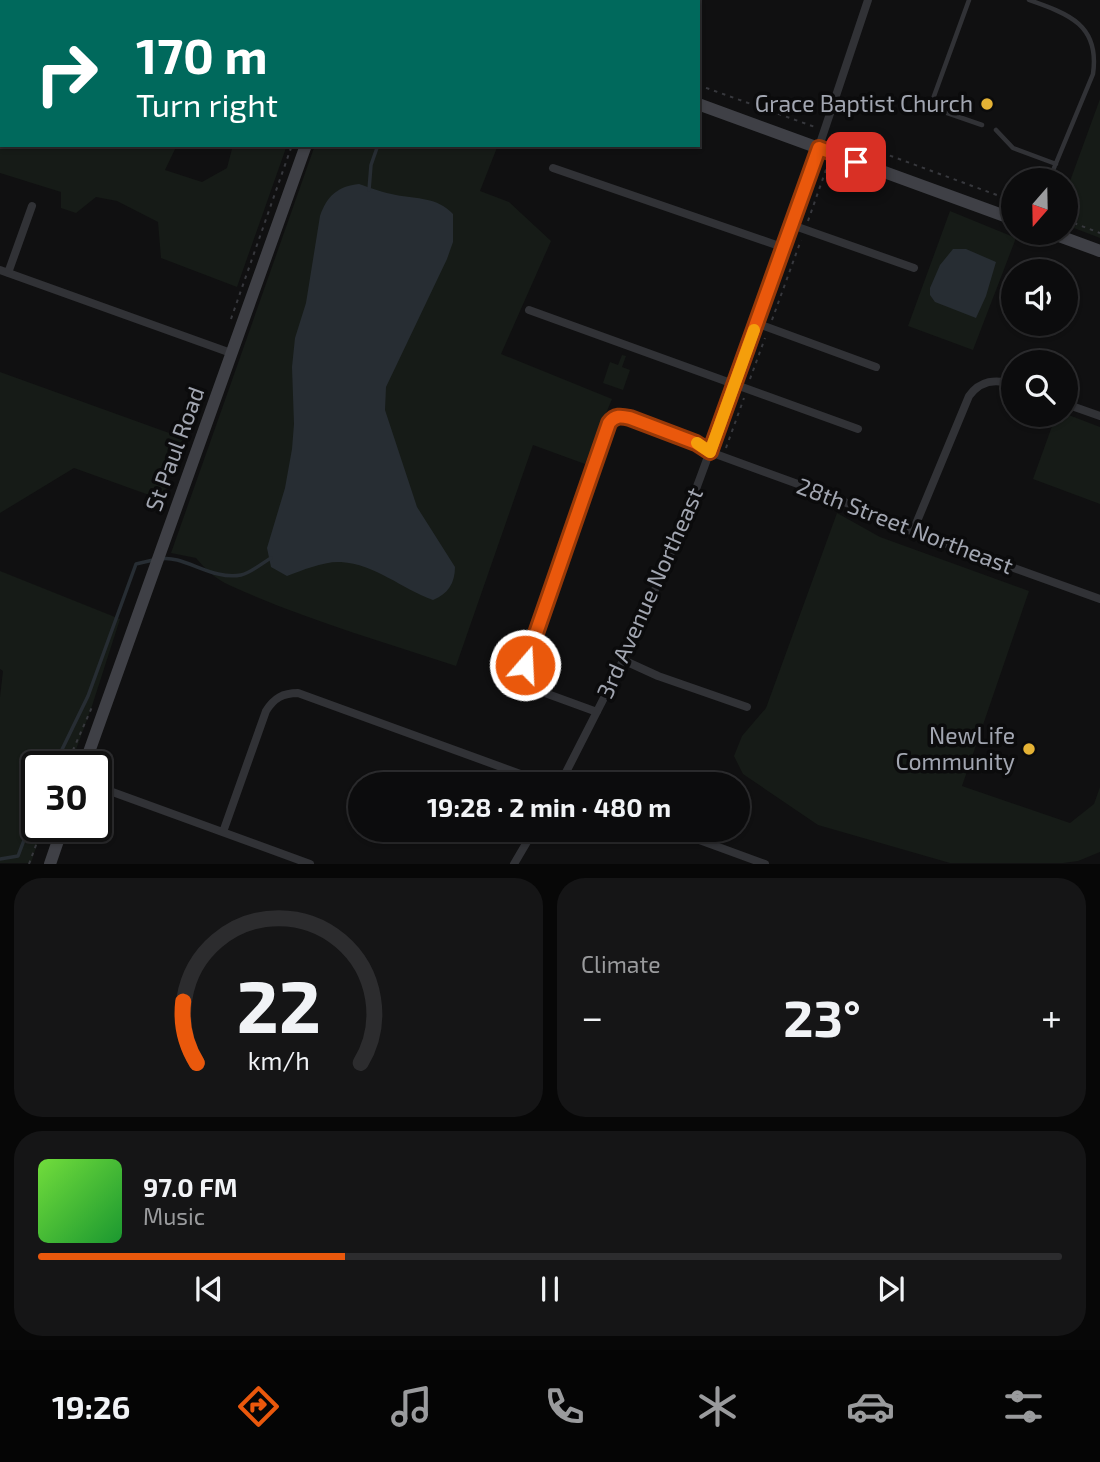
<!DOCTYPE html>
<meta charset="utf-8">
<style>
:root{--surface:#0c0c0d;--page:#151516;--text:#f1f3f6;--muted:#9a9b9d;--line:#2c2c2e;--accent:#ea580c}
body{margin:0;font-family:"Exo 2",sans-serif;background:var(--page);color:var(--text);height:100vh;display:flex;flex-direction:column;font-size:26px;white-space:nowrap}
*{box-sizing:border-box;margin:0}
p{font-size:23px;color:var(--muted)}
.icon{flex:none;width:38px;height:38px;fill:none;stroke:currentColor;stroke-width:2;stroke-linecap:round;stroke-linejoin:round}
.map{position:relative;height:864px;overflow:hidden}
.details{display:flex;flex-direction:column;gap:14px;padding:14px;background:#070707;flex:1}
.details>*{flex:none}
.hud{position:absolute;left:0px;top:0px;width:700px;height:147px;box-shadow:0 2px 5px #0004,0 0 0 2px var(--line);background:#00695c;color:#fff;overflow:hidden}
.needle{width:46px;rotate:200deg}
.tools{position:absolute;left:1001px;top:168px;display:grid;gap:14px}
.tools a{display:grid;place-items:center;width:77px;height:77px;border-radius:50%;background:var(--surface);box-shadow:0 2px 5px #0004,0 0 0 2px var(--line);font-size:35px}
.speed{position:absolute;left:21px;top:751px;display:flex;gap:14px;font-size:35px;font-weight:700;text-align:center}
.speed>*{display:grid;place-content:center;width:91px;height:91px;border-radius:50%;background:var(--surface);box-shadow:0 2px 5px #0004,0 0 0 2px var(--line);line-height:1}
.speed .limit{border:4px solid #111;border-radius:10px;background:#fff;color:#111}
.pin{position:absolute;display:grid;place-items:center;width:60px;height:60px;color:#fff;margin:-30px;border-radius:14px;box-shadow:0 4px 10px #0006}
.me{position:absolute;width:77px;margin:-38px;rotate:19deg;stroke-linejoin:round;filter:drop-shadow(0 0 5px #0008)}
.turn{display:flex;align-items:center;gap:24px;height:147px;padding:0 21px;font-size:32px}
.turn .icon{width:91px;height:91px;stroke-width:2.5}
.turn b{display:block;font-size:49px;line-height:60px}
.big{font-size:52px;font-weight:700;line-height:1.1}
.details .card{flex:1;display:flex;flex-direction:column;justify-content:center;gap:10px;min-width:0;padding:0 24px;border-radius:28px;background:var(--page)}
.details .dial{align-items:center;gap:0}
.dial svg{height:182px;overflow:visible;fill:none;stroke:var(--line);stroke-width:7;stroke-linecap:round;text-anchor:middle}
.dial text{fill:var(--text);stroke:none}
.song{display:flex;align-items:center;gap:21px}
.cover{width:84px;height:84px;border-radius:10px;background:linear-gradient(135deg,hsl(100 70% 55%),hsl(130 70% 35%))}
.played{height:7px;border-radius:4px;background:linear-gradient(90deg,var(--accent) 30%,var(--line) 30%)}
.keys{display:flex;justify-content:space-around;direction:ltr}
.heat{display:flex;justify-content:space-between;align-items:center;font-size:38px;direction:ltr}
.details .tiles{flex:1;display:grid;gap:14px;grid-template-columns:1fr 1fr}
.card:last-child{grid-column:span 2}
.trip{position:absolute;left:348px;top:772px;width:402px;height:70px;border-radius:35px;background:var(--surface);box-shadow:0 2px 5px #0004,0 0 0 2px var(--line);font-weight:700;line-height:70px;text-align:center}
.tab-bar{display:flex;height:112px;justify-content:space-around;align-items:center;background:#050505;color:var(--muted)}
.tab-bar .icon{width:49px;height:49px}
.tab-bar .active{color:var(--accent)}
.tab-bar b{font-size:32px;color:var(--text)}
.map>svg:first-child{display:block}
</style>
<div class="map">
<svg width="1100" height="864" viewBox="0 0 1100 864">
<rect width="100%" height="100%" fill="#101011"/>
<path fill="#161b17" d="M0,0L45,2H2V145H177L165,170L202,182L227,168L233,145H287L237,287L161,258L158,222L117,201L96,197L76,213L61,208V192L0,173Z
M1100,99V238L1066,225V192Z
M315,145H498L480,191L509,202L551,241L501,354L612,399L585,464L533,445L456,666C380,641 301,618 229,585C217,580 204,568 196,558L171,553Z
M950,211L1016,238L973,350L908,326Z
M622,355L626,356L622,367L630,370L623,390L603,383L610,362L618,365Z
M0,372L183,438L163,500L74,468L0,513Z
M1066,414L1100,427V504L1033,479L1056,415Z
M837,513L880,537L1029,591L962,786L1070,823L1094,804L1100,787V852L1078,861L1063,863H950L818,825L743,774L734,756L742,736L766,708Z
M0,571L120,619L92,706L70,766H37V826H43L31,863H0V697L3,671L0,669Z"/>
<path fill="#272d33" d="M359,184C371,188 384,193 396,195C417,199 437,197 453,214V242L447,259L386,387L385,410L417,507L455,567C455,583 448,594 433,600C402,589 375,564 341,562C324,561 303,570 287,576L271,567L267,548L285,488L292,449L294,424L292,367L295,338L306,303L320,216C327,196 338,186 359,184Z
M953,249H966L996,262L986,296L976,318L935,302L930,295V288L940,265Z"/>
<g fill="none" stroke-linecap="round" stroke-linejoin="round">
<path stroke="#272d33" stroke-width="3.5" d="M598,2V0
M369,190L371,165L378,145
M160,559C183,554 212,581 241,575C251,573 262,563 271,558
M54,766L88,696L136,564L153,560
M0,859L18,856L37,806"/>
<path stroke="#37383d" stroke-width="2" stroke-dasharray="3.5 5" stroke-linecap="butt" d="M463,0L468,2
M698,85L815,127
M834,135L1013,201
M1066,220L1100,233
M808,221L828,164
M231,319L292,145
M772,320L801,240
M750,379L765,338
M726,448L744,398
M66,766L92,707
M29,864L43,826"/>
<path stroke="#313236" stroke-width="4.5" d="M532,0L537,2
M969,0L930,107L982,125
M1029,0C1069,14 1100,25 1093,74L1049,180
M498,2V0
M569,2L570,0
M996,130L1013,148L1056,164"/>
<path stroke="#313236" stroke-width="8" d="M689,2L690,0
M553,168L785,248
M792,225L914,268
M0,270L231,353
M8,273L32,206
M529,310L858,429
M756,323L876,367
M1066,404L1100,416
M913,531L969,396C980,381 996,378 1013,385
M623,660L658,676L747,707
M597,712L534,689L527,682L524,673L605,429L613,418L620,415L696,443L710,452L839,499L875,518L1100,599
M560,784L633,641L682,527L785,248L868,0
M96,786L310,864
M672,830L765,864
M223,832L266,711C274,698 283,693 298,693L548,784
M514,864L534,830"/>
<path stroke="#3f4046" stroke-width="12" d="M413,0L417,2
M357,2V0
M698,104L1013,219
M1051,233L1100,251
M84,766L306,145
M50,864L63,826"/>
</g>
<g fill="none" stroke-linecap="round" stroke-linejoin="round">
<defs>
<path id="route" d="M525,665L609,423C615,415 621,416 630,418L696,443L710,452L819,148L856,162"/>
</defs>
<use href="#route" stroke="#983908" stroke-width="18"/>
<use href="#route" stroke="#ea580c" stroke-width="12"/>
<path stroke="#f59e0b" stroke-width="12" d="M697,443L710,452L754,330"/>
</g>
<g fill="#e4b235" stroke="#0b0b0c" stroke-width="2.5">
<circle cx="987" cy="104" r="7"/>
<circle cx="1029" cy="749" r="7"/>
</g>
<g text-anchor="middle" stroke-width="7" stroke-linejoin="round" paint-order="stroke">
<g font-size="23" fill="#a2a6b1" stroke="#0b0b0c" text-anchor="end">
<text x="973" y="112">Grace Baptist Church</text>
<text x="1015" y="744">NewLife<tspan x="1015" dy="26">Community</tspan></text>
</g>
<g font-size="23" fill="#a2a6b1" stroke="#0b0b0c">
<text transform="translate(175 449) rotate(-70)" y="8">St Paul Road</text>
<text transform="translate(905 526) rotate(21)" y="8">28th Street Northeast</text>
<text transform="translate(650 593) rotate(-66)" y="8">3rd Avenue Northeast</text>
</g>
</g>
</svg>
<div class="tools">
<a><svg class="needle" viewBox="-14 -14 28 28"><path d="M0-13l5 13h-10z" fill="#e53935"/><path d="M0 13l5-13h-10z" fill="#9a9b9d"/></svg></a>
<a><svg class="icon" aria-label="sound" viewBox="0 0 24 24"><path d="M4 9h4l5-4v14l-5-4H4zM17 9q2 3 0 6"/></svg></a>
<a><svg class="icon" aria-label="search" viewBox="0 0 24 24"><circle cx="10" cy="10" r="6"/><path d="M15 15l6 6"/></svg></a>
</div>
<div class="speed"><div class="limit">30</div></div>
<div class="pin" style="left:856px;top:162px;background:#d93025"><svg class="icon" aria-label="arrive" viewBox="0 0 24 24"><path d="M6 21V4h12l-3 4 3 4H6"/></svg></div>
<svg class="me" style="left:525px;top:665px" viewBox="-20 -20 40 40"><circle r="17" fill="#ea580c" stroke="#fff" stroke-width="3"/><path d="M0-11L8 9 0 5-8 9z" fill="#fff"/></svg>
<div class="trip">19:28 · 2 min · 480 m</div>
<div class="hud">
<div class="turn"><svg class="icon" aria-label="right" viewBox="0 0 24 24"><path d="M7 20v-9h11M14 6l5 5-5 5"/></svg><div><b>170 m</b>Turn right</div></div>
</div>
</div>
<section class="details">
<div class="tiles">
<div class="card dial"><svg viewBox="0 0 100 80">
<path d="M14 69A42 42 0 1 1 86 69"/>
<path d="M14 69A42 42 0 0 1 8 42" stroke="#ea580c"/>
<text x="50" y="56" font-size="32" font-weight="700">22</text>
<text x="50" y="72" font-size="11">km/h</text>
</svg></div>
<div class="card"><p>Climate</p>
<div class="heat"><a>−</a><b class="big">23°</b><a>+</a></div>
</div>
<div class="card">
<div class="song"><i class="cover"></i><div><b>97.0 FM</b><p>Music</p></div></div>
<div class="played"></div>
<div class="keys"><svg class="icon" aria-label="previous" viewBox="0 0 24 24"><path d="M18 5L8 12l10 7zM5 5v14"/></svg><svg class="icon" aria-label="pause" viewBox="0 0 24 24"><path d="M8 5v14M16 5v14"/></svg><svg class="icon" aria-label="next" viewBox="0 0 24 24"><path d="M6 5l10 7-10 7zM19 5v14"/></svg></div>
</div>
</div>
</section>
<nav class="tab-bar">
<b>19:26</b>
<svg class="icon active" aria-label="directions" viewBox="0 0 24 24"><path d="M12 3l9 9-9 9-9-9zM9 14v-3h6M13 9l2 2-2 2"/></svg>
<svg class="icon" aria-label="music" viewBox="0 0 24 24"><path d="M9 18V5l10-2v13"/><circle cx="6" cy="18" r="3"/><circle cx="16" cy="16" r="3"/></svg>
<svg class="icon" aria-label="phone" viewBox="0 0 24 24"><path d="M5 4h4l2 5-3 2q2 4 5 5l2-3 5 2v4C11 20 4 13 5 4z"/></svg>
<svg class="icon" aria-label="climate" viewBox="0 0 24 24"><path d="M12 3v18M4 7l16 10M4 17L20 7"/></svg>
<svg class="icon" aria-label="car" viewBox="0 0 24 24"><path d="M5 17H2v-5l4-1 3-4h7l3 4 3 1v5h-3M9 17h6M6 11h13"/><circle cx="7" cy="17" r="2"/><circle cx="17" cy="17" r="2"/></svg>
<svg class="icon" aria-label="filters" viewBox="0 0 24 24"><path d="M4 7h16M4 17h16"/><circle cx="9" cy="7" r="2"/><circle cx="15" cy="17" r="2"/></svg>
</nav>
